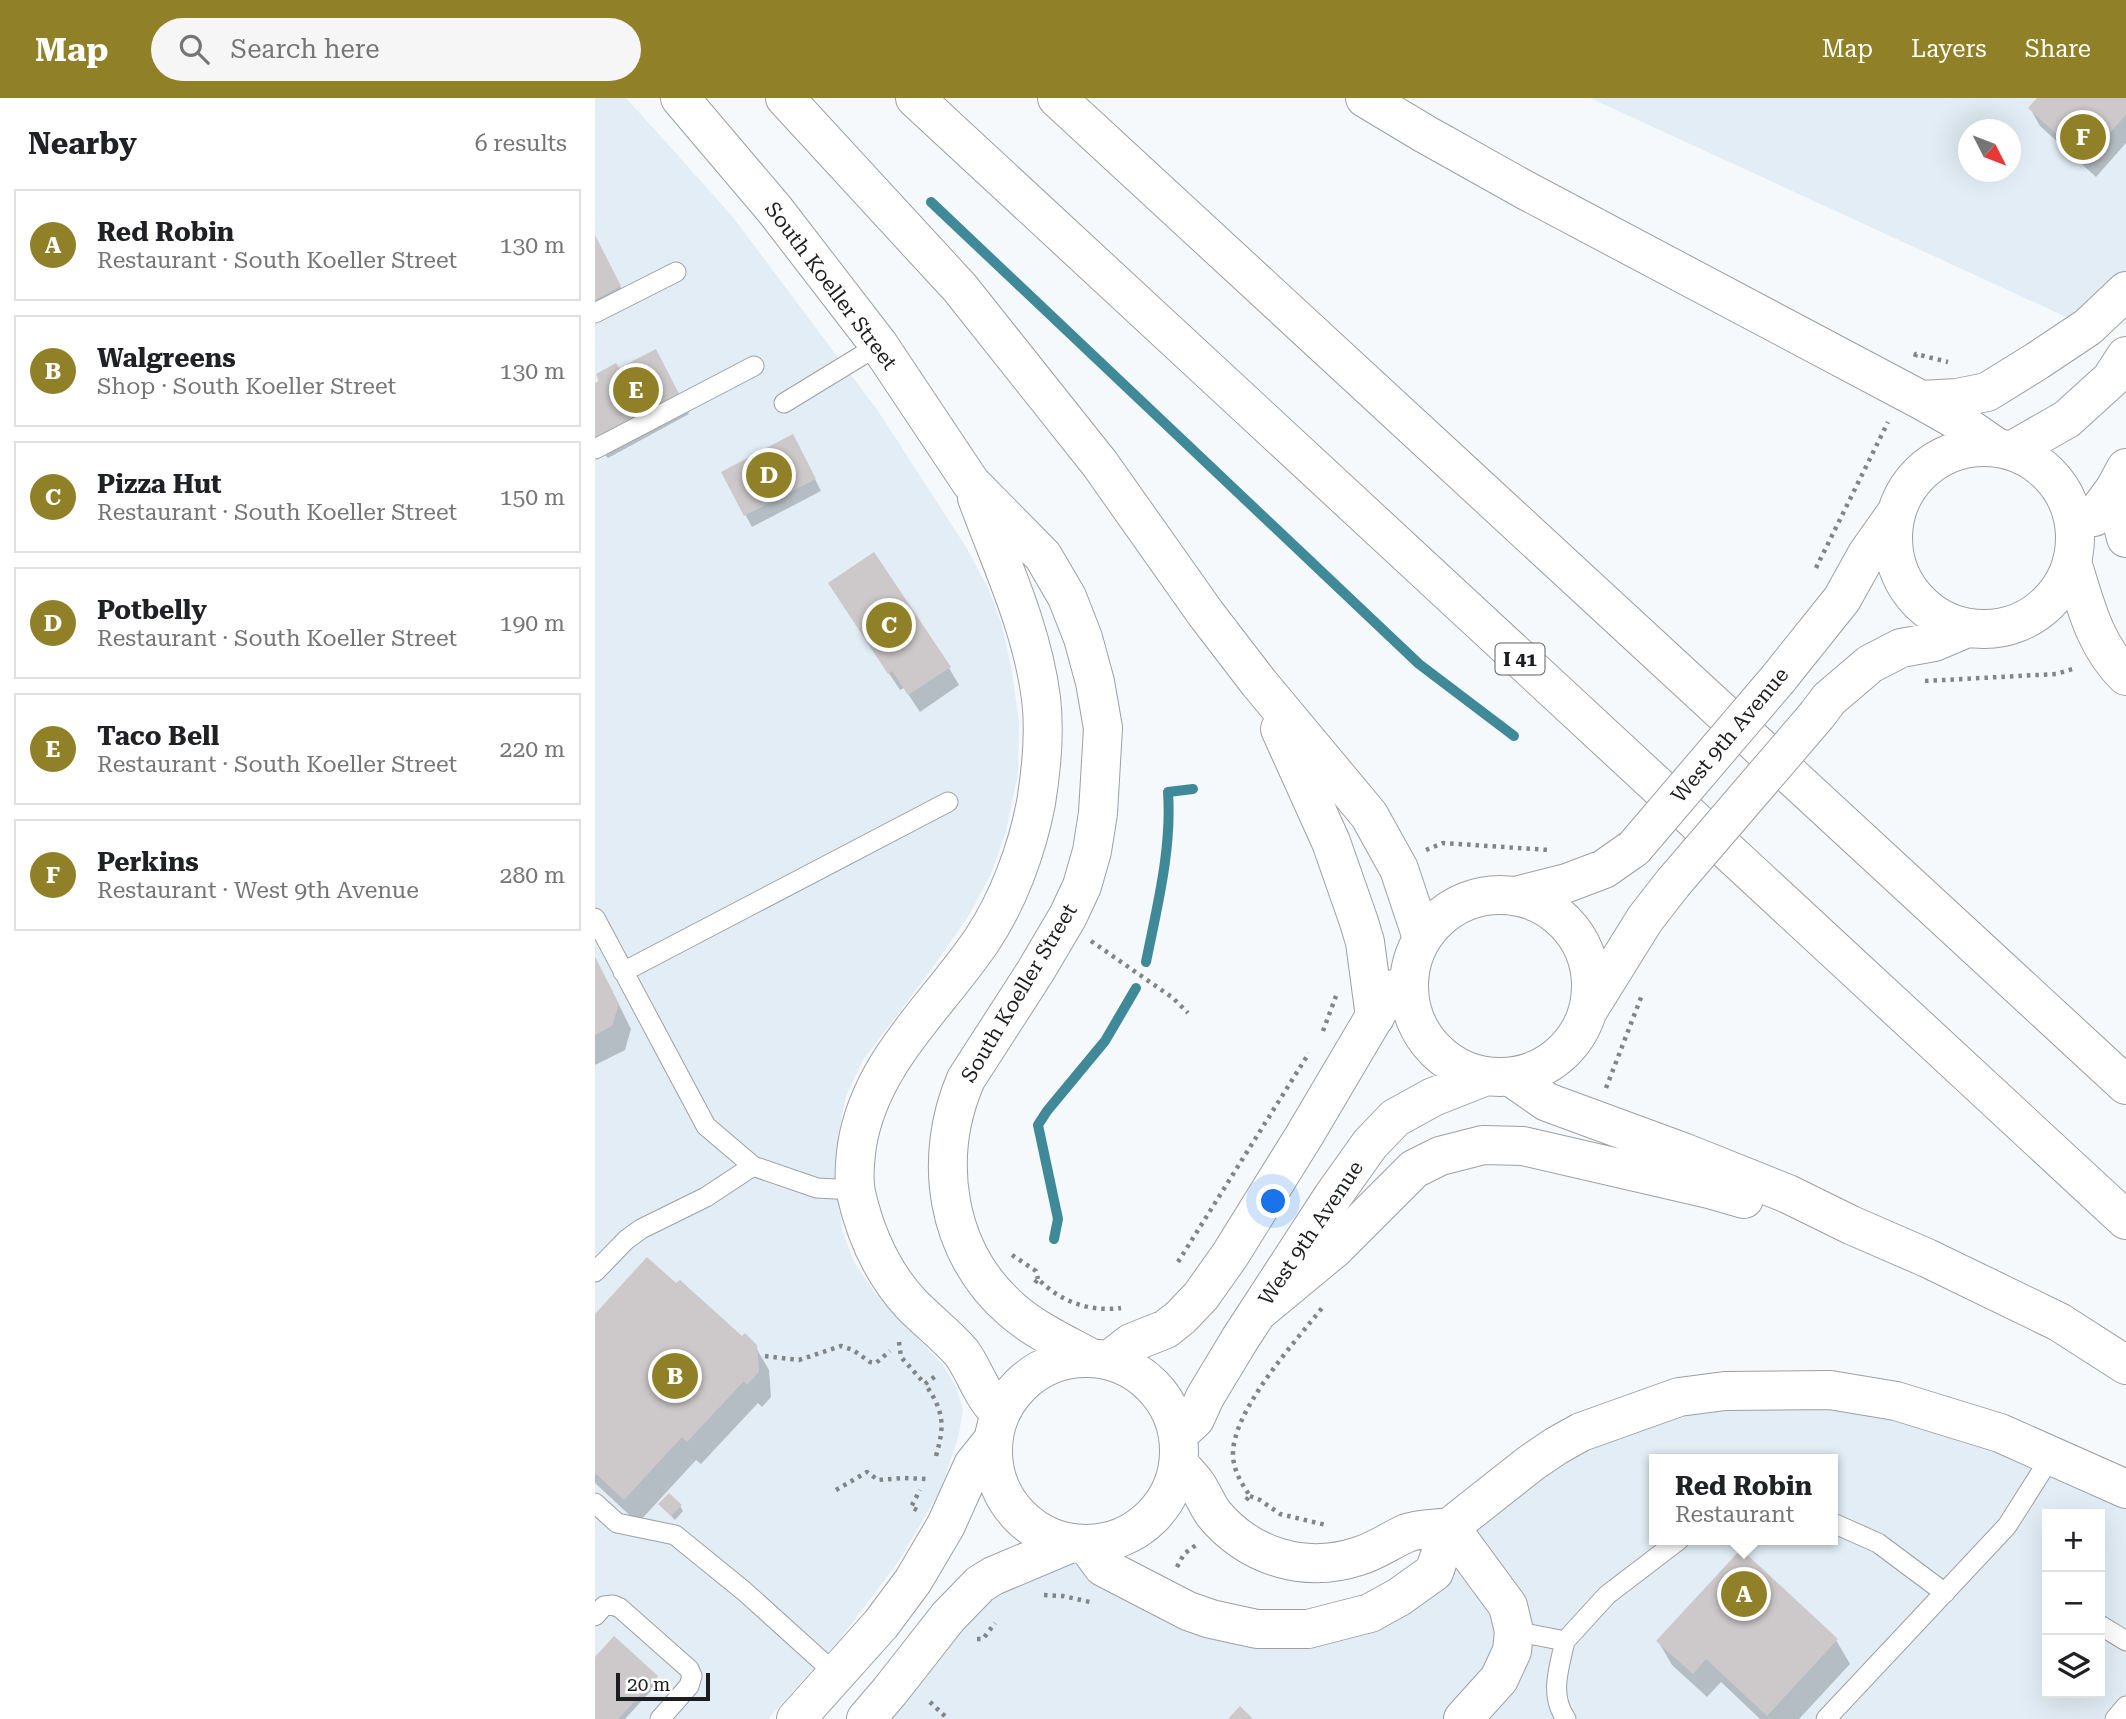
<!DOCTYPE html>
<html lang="en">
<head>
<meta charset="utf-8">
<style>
  body { margin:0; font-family:"Roboto Serif",serif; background:#f6f6f6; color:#202124 }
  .controls { position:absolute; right:21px; bottom:21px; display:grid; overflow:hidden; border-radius:0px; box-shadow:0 7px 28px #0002 }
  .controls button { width:63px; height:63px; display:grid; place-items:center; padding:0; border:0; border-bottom:2px solid #e0e0e0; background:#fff; color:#202124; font:35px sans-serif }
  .compass { position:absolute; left:1363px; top:21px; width:63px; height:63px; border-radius:50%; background:#fff; box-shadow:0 7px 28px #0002; rotate:132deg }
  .scale { position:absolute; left:21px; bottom:18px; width:94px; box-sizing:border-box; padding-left:7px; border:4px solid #1b1d1e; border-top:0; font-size:19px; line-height:24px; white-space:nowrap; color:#1b1d1e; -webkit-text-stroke:5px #fff; paint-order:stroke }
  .you { position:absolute; left:679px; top:1104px; width:24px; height:24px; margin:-18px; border:5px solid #fff; border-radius:50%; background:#1a73e8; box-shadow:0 0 0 10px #1a73e833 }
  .badge { display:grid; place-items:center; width:46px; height:46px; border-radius:50%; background:#908027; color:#fff; font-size:23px; font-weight:700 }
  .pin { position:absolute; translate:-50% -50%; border:4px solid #fff; box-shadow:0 2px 7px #0006 }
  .popup { position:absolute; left:1054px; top:1356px; width:189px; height:91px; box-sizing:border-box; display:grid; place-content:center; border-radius:0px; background:#fff; filter:drop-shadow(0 2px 5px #0005); font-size:23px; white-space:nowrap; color:#757577 }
  .popup b { font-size:26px; color:#202124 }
  .popup::after { content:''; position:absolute; left:50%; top:100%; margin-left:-14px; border:14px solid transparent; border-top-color:#fff }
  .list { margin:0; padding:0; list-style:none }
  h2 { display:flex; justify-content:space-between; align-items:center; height:91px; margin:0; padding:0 28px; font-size:30px }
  h2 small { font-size:23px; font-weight:400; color:#757577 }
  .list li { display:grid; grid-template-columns:46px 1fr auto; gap:21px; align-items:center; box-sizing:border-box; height:112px; margin:0 14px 14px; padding:0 14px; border:2px solid #e0e0e0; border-radius:0px }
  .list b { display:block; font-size:26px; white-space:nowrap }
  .list p { margin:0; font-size:23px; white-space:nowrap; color:#757577 }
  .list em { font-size:23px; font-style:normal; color:#757577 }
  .icon { flex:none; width:38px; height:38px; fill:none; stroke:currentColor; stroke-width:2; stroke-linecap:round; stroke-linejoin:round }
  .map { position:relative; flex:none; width:1531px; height:1621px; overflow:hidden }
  header { display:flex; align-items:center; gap:42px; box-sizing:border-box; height:98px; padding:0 35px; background:#908027; color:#fff }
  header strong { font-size:33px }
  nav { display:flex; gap:38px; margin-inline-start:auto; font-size:24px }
  .search { width:490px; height:63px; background:#f6f6f6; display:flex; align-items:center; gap:18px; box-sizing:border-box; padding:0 24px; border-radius:38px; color:#757577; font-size:26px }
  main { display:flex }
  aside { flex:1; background:#fff }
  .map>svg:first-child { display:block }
  .built { fill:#e2edf5; fill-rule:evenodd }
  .shadow { fill:#0003 }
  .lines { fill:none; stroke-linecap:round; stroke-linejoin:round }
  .stream { stroke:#408998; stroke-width:10 }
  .building { fill:#cdc8ca }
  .lane-casing { stroke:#9da0a3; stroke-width:21 }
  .street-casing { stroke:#9da0a3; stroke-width:40 }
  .secondary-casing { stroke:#9da0a3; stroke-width:40 }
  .highway-casing { stroke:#9da0a3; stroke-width:40 }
  .path { stroke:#828587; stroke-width:4.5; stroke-dasharray:3.5 5; stroke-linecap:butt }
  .lane { stroke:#fff; stroke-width:19 }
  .street { stroke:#fff; stroke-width:38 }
  .secondary { stroke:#fff; stroke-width:38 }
  .highway { stroke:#fff; stroke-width:38 }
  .secondary-bridge-casing { stroke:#9da0a3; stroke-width:40; stroke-linecap:butt }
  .secondary-bridge { stroke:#fff; stroke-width:38 }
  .labels { text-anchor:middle; stroke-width:5; stroke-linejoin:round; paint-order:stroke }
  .shield { fill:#fff; stroke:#5f6162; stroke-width:2 }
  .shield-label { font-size:19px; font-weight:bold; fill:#1b1d1e }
  .street-label { font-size:21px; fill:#1b1d1e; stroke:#fff }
</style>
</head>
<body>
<header>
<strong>Map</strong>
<div class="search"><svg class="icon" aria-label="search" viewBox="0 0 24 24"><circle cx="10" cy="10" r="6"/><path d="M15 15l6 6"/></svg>Search here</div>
<nav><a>Map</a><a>Layers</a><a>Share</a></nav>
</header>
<main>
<aside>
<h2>Nearby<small>6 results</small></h2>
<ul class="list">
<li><span class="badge">A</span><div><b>Red Robin</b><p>Restaurant · South Koeller Street</p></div><em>130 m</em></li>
<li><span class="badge">B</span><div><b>Walgreens</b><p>Shop · South Koeller Street</p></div><em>130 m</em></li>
<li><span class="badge">C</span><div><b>Pizza Hut</b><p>Restaurant · South Koeller Street</p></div><em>150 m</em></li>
<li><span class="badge">D</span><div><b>Potbelly</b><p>Restaurant · South Koeller Street</p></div><em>190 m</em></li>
<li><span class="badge">E</span><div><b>Taco Bell</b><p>Restaurant · South Koeller Street</p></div><em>220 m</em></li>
<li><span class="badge">F</span><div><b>Perkins</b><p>Restaurant · West 9th Avenue</p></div><em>280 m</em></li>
</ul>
</aside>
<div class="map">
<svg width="1531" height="1621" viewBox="0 0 1531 1621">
  <rect width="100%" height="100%" fill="#f5f9fc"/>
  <path class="built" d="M0 0H31L69 42 137 118 283 313 371 449 393 490 407 528 416 568 424 624 423 676 411 733 396 776 374 817 336 872 268 962 251 998 243 1038 242 1084 247 1132 259 1164 280 1195 348 1267 361 1289 368 1311 364 1336 345 1393 303 1464 245 1541 173 1621H0Z
    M995 0H1531V193L1493 229ZM1374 32H1416V74H1374Z
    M1235 1292 1531 1391V1621H271L339 1538 474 1446 593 1513 775 1515 855 1429 986 1334ZM1060 1361H1238V1442H1060ZM1452 1416H1505V1595H1452Z"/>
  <path class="shadow" d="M1444 0H1531V45L1501 79 1445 28 1435 10Z
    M0 140 35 207 0 225Z
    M71 271 94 316 13 360 9 356 2 361 0 357V287L23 273Z
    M204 350 226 393 157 429 128 375Z
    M246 503 354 570 364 587 325 614 309 590 305 592Z
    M0 859 36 931 30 952 0 967Z
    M0 1218 148 1241 160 1248 174 1272 176 1299 167 1309 163 1305 106 1366 101 1362 43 1425 0 1385Z
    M65 1406 85 1408 88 1413 80 1422Z
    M1241 1542 1255 1566 1204 1621H1165L1126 1584 1112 1599 1077 1567 1063 1543Z
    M0 1561 61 1579 64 1584 30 1621H0Z"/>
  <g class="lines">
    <path class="stream" d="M336 104 824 566 919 638
      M551 864C562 809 577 751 573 694L598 691
      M459 1141 463 1121 443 1027 452 1013 510 943 541 890"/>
  </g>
  <path class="building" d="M1442 0H1531V17L1490 62 1433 10Z
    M0 137 26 188 0 202Z
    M61 251 85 298 0 342V285L4 283 1 276 21 265 24 270Z
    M198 336 221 381 149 418 126 374Z
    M279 454 356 569 313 597 297 573 293 576 233 485Z
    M0 859 24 906 17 928 0 937Z
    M52 1159 81 1185 85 1182 147 1238 150 1235 162 1247 164 1274 152 1287 149 1283 92 1344 87 1339 29 1402 0 1375V1216Z
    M74 1395 87 1407 76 1418 63 1406Z
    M1146 1451 1243 1541 1172 1618 1111 1561 1098 1576 1061 1543Z
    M19 1538 63 1578 23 1621H0V1559Z
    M645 1608 658 1621H633Z"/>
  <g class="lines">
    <g class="lane-casing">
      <path id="lane" d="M0 215 81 174
        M189 305 284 247
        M0 351 159 268
        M0 820 111 1028 158 1068 222 1090 260 1092
        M28 874 353 704
        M0 1174 31 1142 46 1131 111 1099 158 1068
        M0 1405 22 1425 80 1437 149 1493 242 1577
        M1238 1425 1283 1445 1350 1495
        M0 1518 9 1508 18 1507 25 1510 94 1571 97 1578 94 1588 65 1621
        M1505 1527 1531 1543
        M919 1533 970 1543C964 1570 954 1597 971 1621
        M970 1543 1012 1497 1084 1442
        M1231 1621 1412 1428 1457 1357
        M1520 1621 1531 1608"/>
    </g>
    <g class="street-casing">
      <path id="street" d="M855 1429 913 1508 919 1533 917 1553 904 1581 868 1621"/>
    </g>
    <g class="secondary-casing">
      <path id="secondary" d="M85 0 180 112 284 247 376 385 448 458 472 499 488 540 500 584 508 630 503 715 497 753 487 788 473 818 440 874 371 981C337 1060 350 1154 417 1212 440 1232 468 1245 494 1259
        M1298 440a91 91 0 1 1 182 0a91 91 0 1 1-182 0Z
        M1416 353 1472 321 1516 281 1531 258
        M382 400C406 465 437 530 446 600 450 632 446 674 441 705 432 752 413 803 387 842 341 910 276 963 262 1047 260 1062 258 1080 261 1095 270 1135 288 1176 317 1207 333 1223 351 1237 366 1254 375 1266 380 1279 387 1291 391 1300 399 1309 405 1317
        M1499 419 1519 392 1531 370
        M1183 581 1247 501 1272 456 1301 415
        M1222 617 1234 601 1275 566 1306 550 1339 544 1372 530
        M814 888a91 91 0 1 1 182 0a91 91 0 1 1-182 0Z
        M921 798 972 785 1009 771 1039 750
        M994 911 1050 821 1078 785
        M398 1353a93 93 0 1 1 186 0a93 93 0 1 1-186 0Z
        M514 1262 536 1245 571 1231 586 1219 606 1198 635 1157 709 1038 787 906 798 891
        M584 1336 600 1321 610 1299 645 1241 738 1098 775 1046 800 1020 838 999 889 979
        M584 1366C590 1373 597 1380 602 1387 608 1396 612 1406 618 1415 654 1459 710 1476 764 1458 781 1453 796 1442 812 1435 825 1430 842 1431 855 1429
        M492 1447 508 1469 593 1513 616 1521 662 1531H713L775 1515 804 1499 839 1474 855 1429 936 1365 961 1348 986 1334 1084 1299 1130 1293 1235 1292 1301 1303 1405 1335 1531 1391
        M201 1621 286 1526 318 1483 351 1427 378 1367 398 1342
        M271 1621 295 1593 353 1519 385 1486 398 1478 474 1446"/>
    </g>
    <g class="highway-casing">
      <path id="highway" d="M190 0 365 190 505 366 611 516 664 585 774 717 804 771 827 840
        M320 0 1531 1122
        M462 0 1531 987
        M770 0 830 36 930 92 1326 302 1365 324 1401 349
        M1326 302 1362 300 1392 294 1442 263 1493 229 1531 193
        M1519 392 1531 440
        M1477 464C1490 505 1499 547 1531 578
        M685 631 736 744 764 824 770 844 780 919
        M916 979 952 1004 1088 1054 1193 1096 1256 1127 1332 1160 1464 1224 1531 1267
        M664 1213 739 1151 819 1071 845 1058 888 1047 928 1048 1114 1091 1149 1101"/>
    </g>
    <path class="path" d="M1320 259 1321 256 1353 264
      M1221 470 1293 324
      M1330 583 1461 576 1481 570
      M831 752 848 745 954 752
      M496 843 578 900 593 915
      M728 933 741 898
      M1011 990 1047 897
      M417 1157 441 1173 443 1181
      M583 1164 714 955
      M440 1185 443 1181C466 1204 494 1214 526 1210
      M304 1244 306 1259 330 1286
      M170 1258 204 1262 246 1248 258 1252 275 1264 281 1265 295 1253
      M341 1358C350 1327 349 1313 330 1286L342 1277
      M241 1392 272 1374 283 1382 309 1380 331 1381
      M655 1398 665 1402 685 1416 731 1427
      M651 1402 655 1398C647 1386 639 1374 638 1358 636 1314 700 1244 727 1210
      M322 1412 316 1409 325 1392
      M582 1469 589 1456 601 1447
      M449 1497 468 1498 495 1504
      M382 1541H388L400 1525
      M335 1604 353 1621"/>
    <use href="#lane" class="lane"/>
    <use href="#street" class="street"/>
    <use href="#secondary" class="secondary"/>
    <use href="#highway" class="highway"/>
    <g class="secondary-bridge-casing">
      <path id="secondary-bridge" d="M1039 750 1183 581
        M1078 785 1222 617"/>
    </g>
    <use href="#secondary-bridge" class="secondary-bridge"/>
  </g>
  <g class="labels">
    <rect class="shield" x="900.5" y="545.5" width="49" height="31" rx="5"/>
    <g class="shield-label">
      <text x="925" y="568">I 41</text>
    </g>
    <g class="street-label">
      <text transform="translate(236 188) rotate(53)" y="7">South Koeller Street</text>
      <text transform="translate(1135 637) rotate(-50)" y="7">West 9th Avenue</text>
      <text transform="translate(424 895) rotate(-59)" y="7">South Koeller Street</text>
      <text transform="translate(716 1135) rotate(-56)" y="7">West 9th Avenue</text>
    </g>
  </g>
</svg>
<div class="controls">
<button>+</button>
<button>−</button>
<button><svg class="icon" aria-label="layers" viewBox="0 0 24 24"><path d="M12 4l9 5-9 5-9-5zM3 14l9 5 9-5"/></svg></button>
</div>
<svg class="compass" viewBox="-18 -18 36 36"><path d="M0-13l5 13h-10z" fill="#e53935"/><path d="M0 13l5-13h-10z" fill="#757577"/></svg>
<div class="scale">20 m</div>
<div class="you"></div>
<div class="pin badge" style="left:1149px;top:1496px">A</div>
<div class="popup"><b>Red Robin</b>Restaurant</div>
<div class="pin badge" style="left:80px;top:1278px">B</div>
<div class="pin badge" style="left:294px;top:527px">C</div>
<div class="pin badge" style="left:174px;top:377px">D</div>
<div class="pin badge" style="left:41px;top:292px">E</div>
<div class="pin badge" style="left:1488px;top:39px">F</div>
</div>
</main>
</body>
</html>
